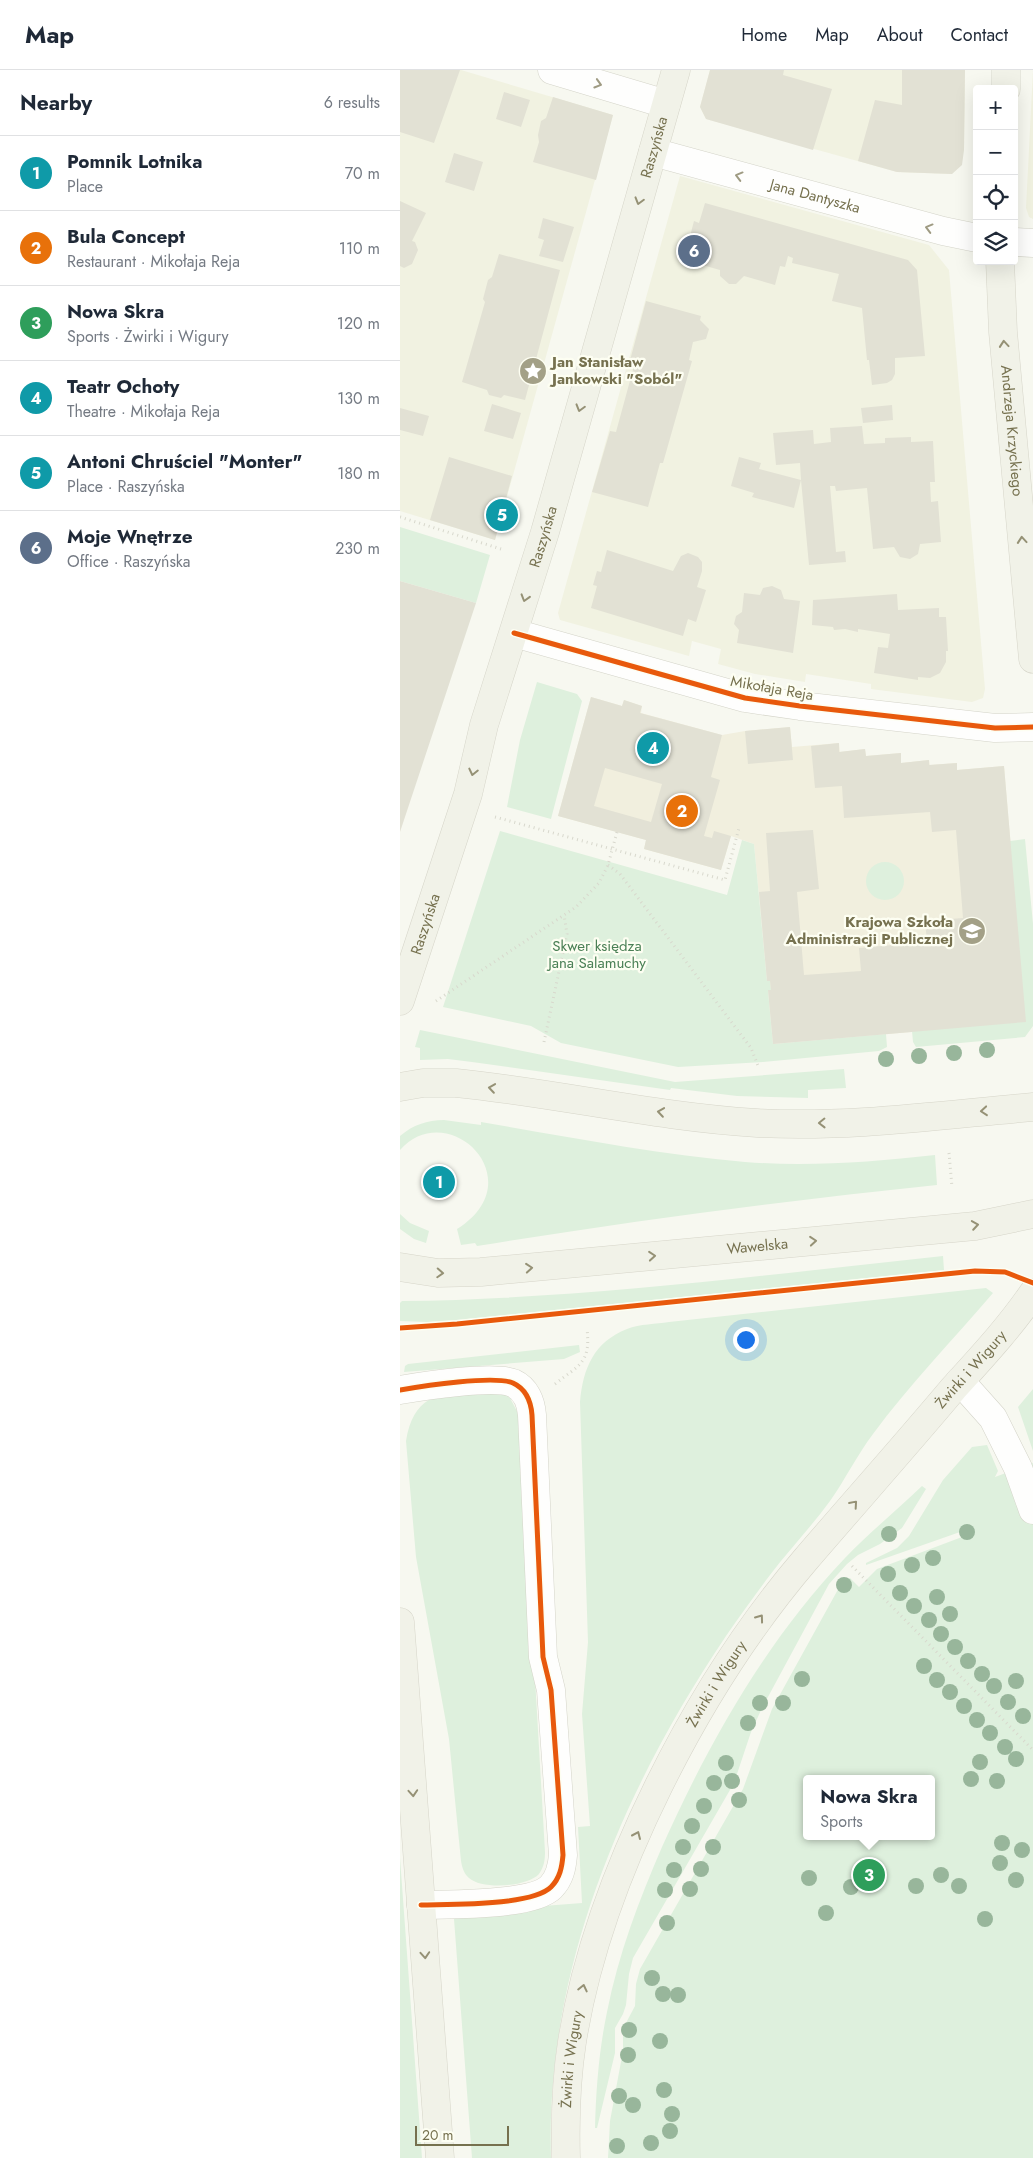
<!DOCTYPE html>
<html lang="en">
<head>
<meta charset="utf-8">
<style>
  body { margin:0; font-family:Jost,sans-serif; background:#f2f2f3; color:#1f2937 }
  .controls { position:absolute; right:15px; top:15px; display:grid; overflow:hidden; border-radius:5px; box-shadow:0 5px 20px #0002 }
  .controls button { width:45px; height:45px; display:grid; place-items:center; padding:0; border:0; border-bottom:1px solid #e0e1e3; background:#fff; color:#1f2937; font:25px sans-serif }
  .scale { position:absolute; left:15px; bottom:12px; width:94px; box-sizing:border-box; padding-left:5px; border:2px solid #76714f; border-top:0; font-size:14px; line-height:18px; white-space:nowrap; color:#76714f; -webkit-text-stroke:4px #fdfef2; paint-order:stroke }
  .you { position:absolute; left:345px; top:1269px; width:18px; height:18px; margin:-12px; border:4px solid #fff; border-radius:50%; background:#1a73e8; box-shadow:0 0 0 8px #1a73e833 }
  .badge { display:grid; place-items:center; width:32px; height:32px; border-radius:50%; background:#0f766e; color:#fff; font-size:16px; font-weight:700 }
  .pin { position:absolute; translate:-50% -50%; border:2px solid #fff; box-shadow:0 1px 5px #0006 }
  .popup { position:absolute; left:403px; top:1705px; width:132px; height:65px; box-sizing:border-box; display:grid; place-content:center; border-radius:5px; background:#fff; filter:drop-shadow(0 1px 4px #0005); font-size:16px; white-space:nowrap; color:#747a83 }
  .popup b { font-size:19px; color:#1f2937 }
  .popup::after { content:''; position:absolute; left:50%; top:100%; margin-left:-10px; border:10px solid transparent; border-top-color:#fff }
  .list { margin:0; padding:0; list-style:none }
  h2 { display:flex; justify-content:space-between; align-items:center; height:65px; margin:0; padding:0 20px; font-size:21px }
  h2 small { font-size:16px; font-weight:400; color:#747a83 }
  .list li { display:grid; grid-template-columns:32px 1fr auto; gap:15px; align-items:center; box-sizing:border-box; height:75px; padding:0 20px; border-top:1px solid #e0e1e3 }
  .list b { display:block; font-size:19px; white-space:nowrap }
  .list p { margin:0; font-size:16px; white-space:nowrap; color:#747a83 }
  .list em { font-size:16px; font-style:normal; color:#747a83 }
  .icon { flex:none; width:28px; height:28px; fill:none; stroke:currentColor; stroke-width:2; stroke-linecap:round; stroke-linejoin:round }
  .map { position:relative; flex:none; width:633px; height:2088px; overflow:hidden }
  header { display:flex; align-items:center; gap:30px; box-sizing:border-box; height:70px; padding:0 25px; background:#fff; border-bottom:1px solid #e0e1e3 }
  header strong { font-size:24px }
  nav { display:flex; gap:28px; margin-inline-start:auto; font-size:18px }
  main { display:flex }
  aside { flex:1; background:#fff }
  .map>svg:first-child { display:block }
  .residential { fill:#f1f2e1 }
  .commercial { fill:#f1efde }
  .green { fill:#def0dd; fill-rule:evenodd }
  .building { fill:#e2e1d4; fill-rule:evenodd }
  .lines { fill:none; stroke-linecap:round; stroke-linejoin:round }
  .minor-casing { stroke:#d4d4c9; stroke-width:29 }
  .major-casing { stroke:#d6d5c9; stroke-width:29 }
  .path { stroke:#d8d8cd; stroke-width:3; stroke-dasharray:1 4; stroke-linecap:butt }
  .minor { stroke:#fefefd; stroke-width:28 }
  .major { stroke:#f1f2e8; stroke-width:28 }
  .cycleway-casing { stroke:#fdfef2; stroke-width:8 }
  .cycleway { stroke:#e8590c; stroke-width:5 }
  .tree { fill:#98b69b }
  .oneway { stroke:#9f9b83 }
  .oneway2 { stroke:#959175 }
  .labels { text-anchor:middle; stroke-width:4.5; stroke-linejoin:round; paint-order:stroke }
  .street-label { font-size:15px; fill:#76714f; stroke:#fdfef2 }
  .poi-label { font-size:15px; font-weight:bold; fill:#76714f; stroke:#fdfef2; text-anchor:start }
  .park-label { font-size:15px; fill:#4b8056; stroke:#fdfef2 }
</style>
</head>
<body>
<header>
<strong>Map</strong>
<nav><a>Home</a><a>Map</a><a>About</a><a>Contact</a></nav>
</header>
<main>
<aside>
<h2>Nearby<small>6 results</small></h2>
<ul class="list">
<li><span class="badge" style="background:#0f9aa8">1</span><div><b>Pomnik Lotnika</b><p>Place</p></div><em>70 m</em></li>
<li><span class="badge" style="background:#e8710a">2</span><div><b>Bula Concept</b><p>Restaurant · Mikołaja Reja</p></div><em>110 m</em></li>
<li><span class="badge" style="background:#2e9e5b">3</span><div><b>Nowa Skra</b><p>Sports · Żwirki i Wigury</p></div><em>120 m</em></li>
<li><span class="badge" style="background:#0f9aa8">4</span><div><b>Teatr Ochoty</b><p>Theatre · Mikołaja Reja</p></div><em>130 m</em></li>
<li><span class="badge" style="background:#0f9aa8">5</span><div><b>Antoni Chruściel &quot;Monter&quot;</b><p>Place · Raszyńska</p></div><em>180 m</em></li>
<li><span class="badge" style="background:#5c6f8a">6</span><div><b>Moje Wnętrze</b><p>Office · Raszyńska</p></div><em>230 m</em></li>
</ul>
</aside>
<div class="map">
<svg width="633" height="2088" viewBox="0 0 633 2088">
  <rect width="100%" height="100%" fill="#f7f8f0"/>
  <path class="residential" d="M0 0H61L213 45 95 470 0 441Z
    M310 0H565L564 80 552 104 497 102 306 49 300 37Z
    M633 0V149L629 147 626 138Z
    M280 106 529 175 549 200 585 619 583 628 572 632 471 619V614L406 604 405 612 355 604 318 594 321 579 292 571 289 586 160 550 158 543Z"/>
  <path class="commercial" d="M191 627 222 636 224 630 242 636 241 643 322 665 345 661 390 657 392 677 439 673 440 682 465 679 466 686 501 683V693L529 690 530 695 557 693V700L604 696 626 952 373 974 354 774 331 766 321 800 244 779 246 770 158 746Z"/>
  <path class="green" d="M0 457 90 485 76 533 0 511Z
    M137 612 177 624 182 631 151 749 107 737 120 670Z
    M100 761 327 825 342 770 354 774 367 911H370L371 920 368 921 373 974 486 964 487 977 479 981 363 992 278 997 161 973 131 956 43 937Z
    M625 769 633 854V956L625 967 516 977 513 972 512 961 610 771Z
    M466 811a19 19 0 1 1 38 0a19 19 0 1 1-38 0Z
    M20 960 275 1012 444 999 446 1018 408 1020V1028L337 1026 271 1018 270 1020 72 992 48 989 20 990V978L15 977Z
    M44 1050 81 1055V1052C169 1067 257 1084 345 1092 408 1097 472 1092 535 1085L537 1115C382 1131 231 1151 77 1176L75 1173 61 1175 57 1159C135 1110 48 1026 0 1080V1066C13 1055 27 1050 44 1050Z
    M0 1144 10 1153 29 1161 26 1173 14 1169 0 1159Z
    M543 1186 544 1200 56 1250 27 1252 0 1251V1233L2 1231C183 1229 363 1205 543 1186Z
    M586 1218 593 1223C553 1270 509 1315 473 1364 457 1385 445 1410 430 1431 411 1457 389 1480 370 1505 355 1525 340 1546 326 1566 223 1719 145 1900 151 2088H72L54 1849 56 1847 92 1840 182 1833 178 1757 190 1756 182 1644 188 1572 180 1332C183 1298 194 1272 227 1259 240 1254 256 1254 269 1252Z
    M179 1275 180 1282 164 1289 4 1302 5 1296 8 1294Z
    M633 1319V1381L618 1337Z
    M103 1323 110 1328 120 1347 145 1782C145 1790 144 1797 139 1804 127 1817 82 1820 69 1808 64 1804 62 1797 61 1791L49 1669 16 1487 6 1371C16 1312 56 1324 103 1323Z
    M587 1375 598 1401 595 1407 633 1393V2088H208L210 2051 223 1981V1965L227 1951 235 1936 236 1914 240 1899 343 1719 372 1639 441 1514 446 1508H450L459 1517 477 1499 562 1467 560 1462 466 1495V1493L497 1478 509 1466 543 1410 572 1377ZM406 1709H532V1766H406Z
    M522 1416 526 1419 502 1458 480 1474 458 1485 447 1494 429 1514 362 1638 351 1662 334 1713 233 1888 229 1904 226 1935 223 1944 215 1958V1983L197 2058H195C196 2019 199 1980 207 1942 218 1885 239 1830 262 1777 308 1674 366 1571 445 1488 469 1463 497 1440 522 1416Z
    M0 1788 22 2088H0Z"/>
  <path class="building" d="M0 0H60L34 73 0 62Z
    M310 0H384L383 5 432 19 413 80 306 49 300 37Z
    M502 0H565L564 80 562 95 552 104 497 102 458 91 475 30 502 35Z
    M104 22 130 30 121 57 96 49Z
    M153 27 213 45 196 110 133 92 139 72 138 65 141 51 146 48Z
    M54 83 83 92 74 121 45 112Z
    M0 131 26 143 12 171 15 172 18 180 12 194 4 198 0 196Z
    M305 133 508 190 517 200 525 286 495 288V304L492 310 487 313 472 315 469 290H467L462 238 432 231 439 204 392 193 393 188 388 186 385 197 380 196 375 215 344 206 336 214H329L320 206V200L288 191 294 171 289 170 294 151 299 153Z
    M143 148 174 157 163 192 139 186 144 170 138 168Z
    M99 184 160 200 125 330 104 325 101 328 89 325 87 320 62 312 85 232 83 229 88 210 92 207Z
    M246 231 301 246 300 250 309 259 306 269 293 272 289 290 292 291 263 393H260L248 437 192 422 210 361 216 362 234 296 229 294Z
    M92 334 121 343 113 369 84 361Z
    M492 335 493 350 463 353 461 338Z
    M0 338 29 346 23 366 0 360Z
    M462 356 464 374 485 373V368L511 367V372L533 371 535 412H530L531 432 538 431 541 472 520 474 518 484 510 489 500 487 494 477 473 479 467 418 436 421 435 416H430L436 482 445 481 446 492 409 495 401 410 394 438 352 427 354 423 331 416 339 387 361 393 359 399 401 410 400 393 376 395 373 363 413 360 414 374 431 372 430 358Z
    M49 387 112 406 95 470 30 450Z
    M207 480 273 501 281 486 288 483 298 487 302 492V501L297 517 306 520 296 552 288 549 283 566 191 538 197 516 193 515 197 501 201 502Z
    M0 511 76 533 0 762Z
    M372 516 381 520 384 529 400 531 393 583 337 573 339 560 334 554 336 546 342 542 344 523 360 525 363 518Z
    M497 524 498 540 539 538V547H546L548 581H546V592L540 603 530 608 518 607V610L474 603 478 577 488 578 490 564 458 559V562L445 559 434 560 433 557 412 555 413 530Z
    M191 627 222 636 224 630 242 636 240 643 322 665 311 707 320 710 304 766 312 768 314 761 331 766 321 800 244 779 246 770 158 746ZM205 698 262 714 251 752 194 736Z
    M390 657 393 690 348 694 345 661Z
    M439 673V682L465 679 466 686 501 683V693L529 690V695L557 693V700L604 696 626 952 373 974 368 920H371L370 911H367L359 822 370 821 366 763 413 760 419 819 397 822 404 905 461 901 459 878 527 872 525 851 563 848 556 760 532 762 530 742 444 748 442 716 415 718 411 676Z"/>
  <g class="lines">
    <g class="minor-casing">
      <g id="minor">
        <path d="M152 0 266 34"/>
        <path id="s1" d="M253 82 543 161 577 168"/>
        <path d="M614 172 633 173"/>
        <path d="M114 563 345 628 400 636 595 658 633 657"/>
        <path d="M560 1311 593 1348 618 1398 633 1440"/>
        <path d="M0 1320C23 1316 94 1305 113 1313 126 1319 131 1332 132 1345L143 1587 151 1620 163 1785C162 1797 160 1808 151 1817 132 1836 50 1834 21 1835"/>
      </g>
    </g>
    <g class="major-casing">
      <g id="major">
        <path d="M606 19V0"/>
        <path id="s2" d="M600 191 603 262 633 589"/>
        <path id="s3" d="M0 931 68 724 84 655 145 462 276 0"/>
        <path d="M0 1017 23 1013H56C157 1023 256 1047 357 1053 449 1058 541 1045 633 1037"/>
        <path id="s4" d="M0 1197 38 1203 81 1202 575 1156 633 1144"/>
        <path d="M0 1552 40 2088"/>
        <path id="s5" d="M166 2088C165 2049 166 2010 172 1972 198 1808 299 1614 406 1489 455 1432 504 1377 552 1320 580 1289 610 1257 633 1223"/>
      </g>
    </g>
    <path class="path" d="M0 447 101 479
      M95 747 325 810 339 758
      M208 795 220 804 351 978 359 998
      M36 931 176 837 199 813 208 795 217 762
      M144 972 167 864 164 845
      M549 1083 552 1117
      M155 1314C179 1295 191 1293 187 1259
      M452 1496 633 1680"/>
    <use href="#minor" class="minor"/>
    <use href="#major" class="major"/>
    <g class="cycleway-casing">
      <path id="cycleway" d="M114 563 345 628 400 636 595 658 633 657
        M0 1258 57 1254 575 1201 605 1202 633 1213
        M0 1320C23 1316 94 1305 113 1313 126 1319 131 1332 132 1345L143 1587 151 1620 163 1785C162 1797 160 1808 151 1817 132 1836 50 1834 21 1835"/>
    </g>
    <use href="#cycleway" class="cycleway"/>
  </g>
  <g class="tree">
    <circle cx="587" cy="980" r="8"/>
    <circle cx="554" cy="983" r="8"/>
    <circle cx="519" cy="986" r="8"/>
    <circle cx="486" cy="989" r="8"/>
    <circle cx="567" cy="1462" r="8"/>
    <circle cx="489" cy="1464" r="8"/>
    <circle cx="533" cy="1488" r="8"/>
    <circle cx="512" cy="1495" r="8"/>
    <circle cx="488" cy="1504" r="8"/>
    <circle cx="444" cy="1515" r="8"/>
    <circle cx="500" cy="1523" r="8"/>
    <circle cx="537" cy="1527" r="8"/>
    <circle cx="514" cy="1536" r="8"/>
    <circle cx="550" cy="1544" r="8"/>
    <circle cx="529" cy="1550" r="8"/>
    <circle cx="541" cy="1564" r="8"/>
    <circle cx="555" cy="1577" r="8"/>
    <circle cx="568" cy="1591" r="8"/>
    <circle cx="524" cy="1596" r="8"/>
    <circle cx="582" cy="1604" r="8"/>
    <circle cx="402" cy="1609" r="8"/>
    <circle cx="537" cy="1610" r="8"/>
    <circle cx="616" cy="1611" r="8"/>
    <circle cx="594" cy="1616" r="8"/>
    <circle cx="550" cy="1622" r="8"/>
    <circle cx="608" cy="1632" r="8"/>
    <circle cx="360" cy="1633" r="8"/>
    <circle cx="383" cy="1633" r="8"/>
    <circle cx="564" cy="1636" r="8"/>
    <circle cx="623" cy="1646" r="8"/>
    <circle cx="577" cy="1650" r="8"/>
    <circle cx="348" cy="1653" r="8"/>
    <circle cx="590" cy="1663" r="8"/>
    <circle cx="605" cy="1677" r="8"/>
    <circle cx="616" cy="1689" r="8"/>
    <circle cx="580" cy="1692" r="8"/>
    <circle cx="326" cy="1693" r="8"/>
    <circle cx="571" cy="1709" r="8"/>
    <circle cx="332" cy="1711" r="8"/>
    <circle cx="597" cy="1711" r="8"/>
    <circle cx="314" cy="1713" r="8"/>
    <circle cx="339" cy="1730" r="8"/>
    <circle cx="304" cy="1736" r="8"/>
    <circle cx="292" cy="1756" r="8"/>
    <circle cx="602" cy="1773" r="8"/>
    <circle cx="283" cy="1777" r="8"/>
    <circle cx="313" cy="1777" r="8"/>
    <circle cx="622" cy="1780" r="8"/>
    <circle cx="600" cy="1793" r="8"/>
    <circle cx="301" cy="1799" r="8"/>
    <circle cx="274" cy="1800" r="8"/>
    <circle cx="541" cy="1805" r="8"/>
    <circle cx="409" cy="1808" r="8"/>
    <circle cx="616" cy="1810" r="8"/>
    <circle cx="516" cy="1816" r="8"/>
    <circle cx="559" cy="1816" r="8"/>
    <circle cx="451" cy="1817" r="8"/>
    <circle cx="290" cy="1819" r="8"/>
    <circle cx="265" cy="1820" r="8"/>
    <circle cx="426" cy="1843" r="8"/>
    <circle cx="585" cy="1849" r="8"/>
    <circle cx="267" cy="1853" r="8"/>
    <circle cx="252" cy="1908" r="8"/>
    <circle cx="263" cy="1924" r="8"/>
    <circle cx="278" cy="1925" r="8"/>
    <circle cx="229" cy="1960" r="8"/>
    <circle cx="260" cy="1971" r="8"/>
    <circle cx="228" cy="1985" r="8"/>
    <circle cx="264" cy="2020" r="8"/>
    <circle cx="219" cy="2026" r="8"/>
    <circle cx="233" cy="2035" r="8"/>
    <circle cx="272" cy="2044" r="8"/>
    <circle cx="270" cy="2061" r="8"/>
    <circle cx="251" cy="2073" r="8"/>
    <circle cx="217" cy="2076" r="8"/>
  </g>
  <defs><path id="oneway-chevron" d="M-2-3.5L2.5 0L-2 3.5" fill="none" stroke-width="1.6" stroke-linecap="round" stroke-linejoin="round" transform="scale(1.25)"/></defs>
  <g class="oneway">
    <use href="#oneway-chevron" transform="translate(198 14) rotate(17)"/>
    <use href="#oneway-chevron" transform="translate(339 106) rotate(-165)"/>
    <use href="#oneway-chevron" transform="translate(529 158) rotate(-165)"/>
  </g>
  <g class="oneway2">
    <use href="#oneway-chevron" transform="translate(239 131) rotate(106)"/>
    <use href="#oneway-chevron" transform="translate(604 274) rotate(-95)"/>
    <use href="#oneway-chevron" transform="translate(180 338) rotate(106)"/>
    <use href="#oneway-chevron" transform="translate(622 470) rotate(-95)"/>
    <use href="#oneway-chevron" transform="translate(125 528) rotate(107)"/>
    <use href="#oneway-chevron" transform="translate(73 702) rotate(103)"/>
    <use href="#oneway-chevron" transform="translate(92 1018) rotate(-172)"/>
    <use href="#oneway-chevron" transform="translate(584 1041) rotate(175)"/>
    <use href="#oneway-chevron" transform="translate(261 1042) rotate(-172)"/>
    <use href="#oneway-chevron" transform="translate(422 1053) rotate(179)"/>
    <use href="#oneway-chevron" transform="translate(575 1155) rotate(-9)"/>
    <use href="#oneway-chevron" transform="translate(413 1171) rotate(-5)"/>
    <use href="#oneway-chevron" transform="translate(252 1186) rotate(-5)"/>
    <use href="#oneway-chevron" transform="translate(129 1198) rotate(-5)"/>
    <use href="#oneway-chevron" transform="translate(40 1203) rotate(3)"/>
    <use href="#oneway-chevron" transform="translate(454 1434) rotate(-49)"/>
    <use href="#oneway-chevron" transform="translate(360 1548) rotate(-54)"/>
    <use href="#oneway-chevron" transform="translate(13 1723) rotate(86)"/>
    <use href="#oneway-chevron" transform="translate(237 1765) rotate(-66)"/>
    <use href="#oneway-chevron" transform="translate(25 1885) rotate(86)"/>
    <use href="#oneway-chevron" transform="translate(183 1918) rotate(-77)"/>
  </g>
  <defs>
    <g id="sight-disc" transform="scale(1.4375)"><circle r="9.5" fill="#a3a087" stroke="#fdfef2"/><path d="M0-6L1.8-2.2L6-1.7L2.9 1.2L3.7 5.4L0 3.3L-3.7 5.4L-2.9 1.2L-6-1.7L-1.8-2.2Z" fill="#fff"/></g>
    <g id="university-disc" transform="scale(1.4375)"><circle r="9.5" fill="#a3a087" stroke="#fdfef2"/><path d="M0-5L7-2L0 1L-7-2ZM-4 1L0 2.5L4 1V4Q0 6-4 4Z" fill="#fff"/></g>
  </defs>
  <g fill-rule="evenodd">
    <use href="#sight-disc" x="133" y="301"/>
    <use href="#university-disc" x="572" y="861"/>
  </g>
  <g class="labels">
    <g class="street-label">
      <text dy="5" stroke="none"><textPath href="#s3" startOffset="891">Raszyńska</textPath></text>
      <text dy="5" stroke="none"><textPath href="#s1" startOffset="168">Jana Dantyszka</textPath></text>
      <text dy="5" stroke="none"><textPath href="#s2" startOffset="170">Andrzeja Krzyckiego</textPath></text>
      <text dy="5" stroke="none"><textPath href="#s3" startOffset="486">Raszyńska</textPath></text>
      <text transform="translate(372 618) rotate(10)" y="5">Mikołaja Reja</text>
      <text dy="5" stroke="none"><textPath href="#s3" startOffset="81">Raszyńska</textPath></text>
      <text dy="5" stroke="none"><textPath href="#s4" startOffset="359">Wawelska</textPath></text>
      <text dy="5" stroke="none"><textPath href="#s5" startOffset="910">Żwirki i Wigury</textPath></text>
      <text dy="5" stroke="none"><textPath href="#s5" startOffset="505">Żwirki i Wigury</textPath></text>
      <text dy="5" stroke="none"><textPath href="#s5" startOffset="99">Żwirki i Wigury</textPath></text>
    </g>
    <g class="poi-label">
      <text x="152" y="297">Jan Stanisław<tspan x="152" dy="17">Jankowski "Soból"</tspan></text>
      <text x="553" y="857" text-anchor="end">Krajowa Szkoła<tspan x="553" dy="17">Administracji Publicznej</tspan></text>
    </g>
    <g class="park-label">
      <text x="197" y="881">Skwer księdza<tspan x="197" dy="17">Jana Salamuchy</tspan></text>
    </g>
  </g>
</svg>
<div class="controls">
<button>+</button>
<button>−</button>
<button><svg class="icon" aria-label="locate" viewBox="0 0 24 24"><circle cx="12" cy="12" r="6"/><path d="M12 2v4M12 18v4M2 12h4M18 12h4"/></svg></button>
<button><svg class="icon" aria-label="layers" viewBox="0 0 24 24"><path d="M12 4l9 5-9 5-9-5zM3 14l9 5 9-5"/></svg></button>
</div>
<div class="scale">20 m</div>
<div class="you"></div>
<div class="pin badge" style="left:39px;top:1112px;background:#0f9aa8">1</div>
<div class="pin badge" style="left:282px;top:741px;background:#e8710a">2</div>
<div class="pin badge" style="left:469px;top:1805px;background:#2e9e5b">3</div>
<div class="popup"><b>Nowa Skra</b>Sports</div>
<div class="pin badge" style="left:253px;top:678px;background:#0f9aa8">4</div>
<div class="pin badge" style="left:102px;top:445px;background:#0f9aa8">5</div>
<div class="pin badge" style="left:294px;top:181px;background:#5c6f8a">6</div>
</div>
</main>
</body>
</html>
